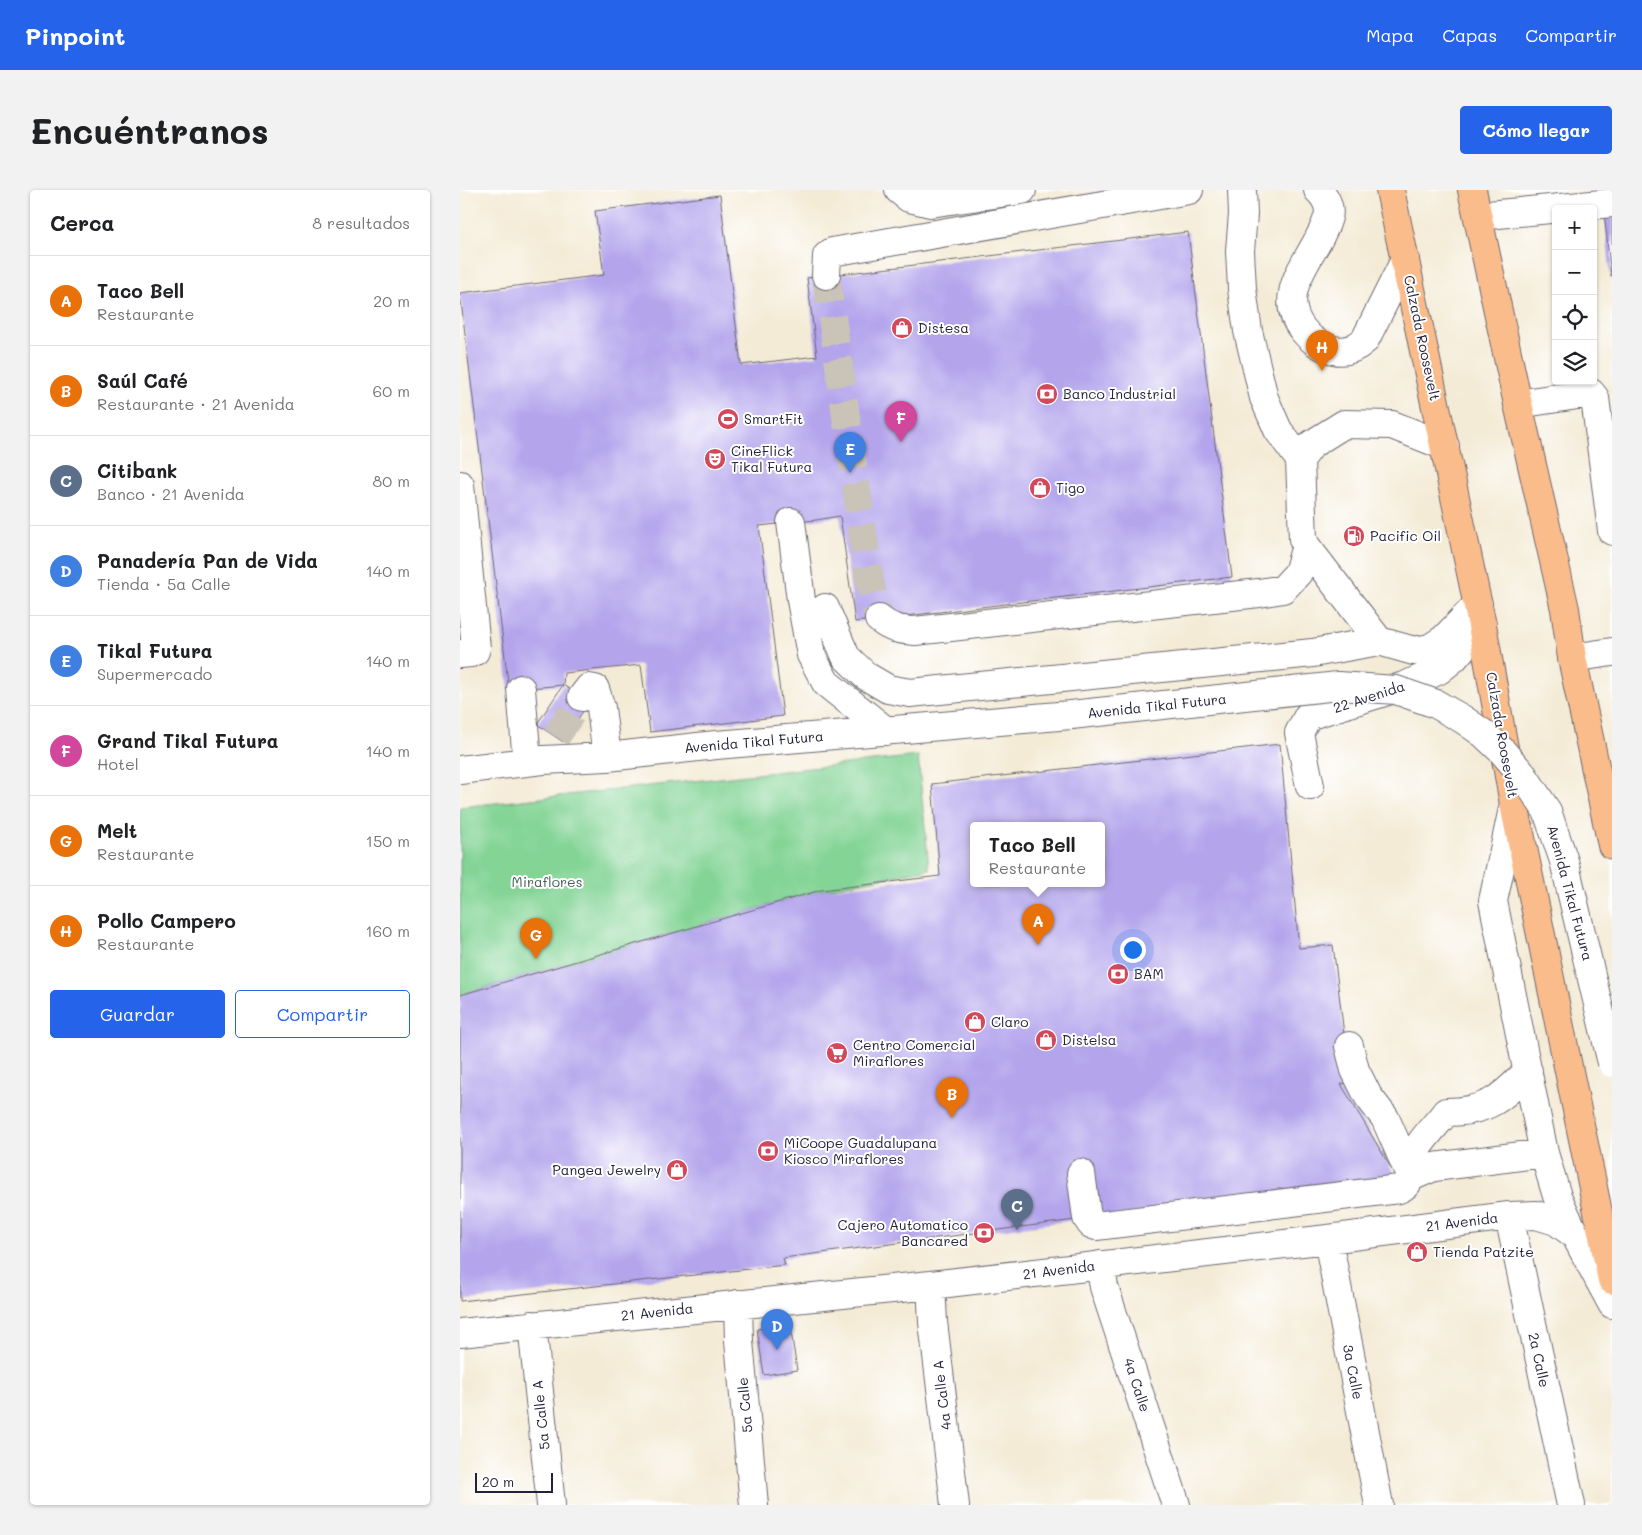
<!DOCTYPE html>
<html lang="es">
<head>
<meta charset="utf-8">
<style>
  body { margin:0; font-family:Mali,sans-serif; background:#f2f2f2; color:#202124 }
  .controls { position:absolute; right:15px; top:15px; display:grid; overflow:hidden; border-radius:5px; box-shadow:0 1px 4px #0004 }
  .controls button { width:45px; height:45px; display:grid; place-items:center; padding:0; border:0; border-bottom:1px solid #e0e0e0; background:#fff; color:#202124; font:25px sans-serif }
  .scale { position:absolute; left:15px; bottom:12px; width:78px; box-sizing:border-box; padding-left:5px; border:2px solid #22223b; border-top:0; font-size:14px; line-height:18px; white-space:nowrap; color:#22223b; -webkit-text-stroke:4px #fff; paint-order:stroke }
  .you { position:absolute; left:672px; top:759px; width:18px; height:18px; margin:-12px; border:4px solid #fff; border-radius:50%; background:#1a73e8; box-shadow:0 0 0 8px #1a73e833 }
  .badge { display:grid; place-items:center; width:32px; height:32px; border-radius:50%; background:#2563eb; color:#fff; font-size:16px; font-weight:700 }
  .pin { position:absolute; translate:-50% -41px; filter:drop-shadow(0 1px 2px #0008) }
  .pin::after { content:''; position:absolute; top:26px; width:18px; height:15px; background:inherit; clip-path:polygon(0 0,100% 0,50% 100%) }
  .popup { position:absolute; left:510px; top:632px; width:135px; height:65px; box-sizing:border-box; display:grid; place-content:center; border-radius:5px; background:#fff; filter:drop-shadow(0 1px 4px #0005); font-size:16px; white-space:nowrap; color:#757577 }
  .popup b { font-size:19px; color:#202124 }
  .popup::after { content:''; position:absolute; left:50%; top:100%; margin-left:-10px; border:10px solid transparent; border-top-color:#fff }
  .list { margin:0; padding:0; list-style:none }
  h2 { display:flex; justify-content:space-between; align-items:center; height:65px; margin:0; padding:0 20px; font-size:21px }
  h2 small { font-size:16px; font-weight:400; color:#757577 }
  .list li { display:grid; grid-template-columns:32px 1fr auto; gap:15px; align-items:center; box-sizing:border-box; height:90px; padding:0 20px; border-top:1px solid #e0e0e0 }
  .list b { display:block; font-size:19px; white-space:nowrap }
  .list p { margin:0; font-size:16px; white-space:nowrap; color:#757577 }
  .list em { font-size:16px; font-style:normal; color:#757577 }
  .actions { display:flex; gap:10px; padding:15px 20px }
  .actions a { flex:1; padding:11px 0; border:1px solid #2563eb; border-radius:5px; text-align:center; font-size:18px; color:#2563eb }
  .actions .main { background:#2563eb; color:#fff }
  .icon { flex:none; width:28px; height:28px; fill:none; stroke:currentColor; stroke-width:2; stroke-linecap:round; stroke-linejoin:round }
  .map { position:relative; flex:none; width:1152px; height:1315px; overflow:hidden; border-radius:5px }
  header { display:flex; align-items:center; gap:30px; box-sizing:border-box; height:70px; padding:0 25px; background:#2563eb; color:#fff }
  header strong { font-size:24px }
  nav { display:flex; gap:28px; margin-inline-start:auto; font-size:18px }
  .intro { display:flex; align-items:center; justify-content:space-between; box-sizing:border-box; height:120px; padding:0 30px }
  h1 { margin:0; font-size:35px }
  .button { padding:12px 22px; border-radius:5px; background:#2563eb; color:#fff; font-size:18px; font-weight:700 }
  main { display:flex; gap:30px; padding:0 30px }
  aside { flex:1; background:#fff; border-radius:5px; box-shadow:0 1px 4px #0004 }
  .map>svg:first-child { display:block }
  .green { fill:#83d495; stroke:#527b68 }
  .building { fill:#b3a4ec; fill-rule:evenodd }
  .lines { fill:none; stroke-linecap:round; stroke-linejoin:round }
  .minor-tunnel { stroke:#cac3b7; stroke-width:28; stroke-dasharray:28 14; stroke-linecap:butt }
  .minor-casing { stroke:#6c6871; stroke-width:30 }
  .highway-casing { stroke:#6c6871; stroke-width:30 }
  .minor { stroke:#fff; stroke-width:28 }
  .highway { stroke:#fabc8b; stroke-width:28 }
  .minor-bridge-casing { stroke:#6c6871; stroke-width:30; stroke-linecap:butt }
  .minor-bridge { stroke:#fff; stroke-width:28 }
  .labels { text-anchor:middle; stroke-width:4; stroke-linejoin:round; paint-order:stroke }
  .poi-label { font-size:14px; fill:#22223b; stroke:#fff; text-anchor:start }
  .street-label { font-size:14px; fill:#22223b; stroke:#fff }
  .park-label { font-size:14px; fill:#44605a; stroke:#fff }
</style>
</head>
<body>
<header>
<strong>Pinpoint</strong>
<nav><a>Mapa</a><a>Capas</a><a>Compartir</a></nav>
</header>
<div class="intro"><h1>Encuéntranos</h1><a class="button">Cómo llegar</a></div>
<main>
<aside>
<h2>Cerca<small>8 resultados</small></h2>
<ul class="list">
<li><span class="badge" style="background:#e8710a">A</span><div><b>Taco Bell</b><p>Restaurante</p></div><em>20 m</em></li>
<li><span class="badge" style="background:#e8710a">B</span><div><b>Saúl Café</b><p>Restaurante · 21 Avenida</p></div><em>60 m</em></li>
<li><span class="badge" style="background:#5c6f8a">C</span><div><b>Citibank</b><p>Banco · 21 Avenida</p></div><em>80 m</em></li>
<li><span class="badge" style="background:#3f7fe0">D</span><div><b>Panadería Pan de Vida</b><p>Tienda · 5a Calle</p></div><em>140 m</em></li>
<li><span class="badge" style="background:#3f7fe0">E</span><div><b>Tikal Futura</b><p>Supermercado</p></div><em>140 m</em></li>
<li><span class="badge" style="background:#d1479c">F</span><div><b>Grand Tikal Futura</b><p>Hotel</p></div><em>140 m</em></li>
<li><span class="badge" style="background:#e8710a">G</span><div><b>Melt</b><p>Restaurante</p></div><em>150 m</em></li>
<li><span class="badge" style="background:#e8710a">H</span><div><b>Pollo Campero</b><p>Restaurante</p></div><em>160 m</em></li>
</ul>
<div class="actions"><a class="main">Guardar</a><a>Compartir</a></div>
</aside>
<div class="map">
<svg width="1152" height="1315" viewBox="0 0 1152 1315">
  <rect width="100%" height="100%" fill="#fff"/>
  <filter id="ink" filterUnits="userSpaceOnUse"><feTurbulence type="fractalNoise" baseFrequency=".02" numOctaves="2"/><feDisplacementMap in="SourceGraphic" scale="10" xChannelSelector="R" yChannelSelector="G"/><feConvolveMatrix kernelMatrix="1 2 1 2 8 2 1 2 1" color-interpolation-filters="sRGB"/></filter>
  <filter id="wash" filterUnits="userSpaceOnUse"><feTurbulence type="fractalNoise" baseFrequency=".0096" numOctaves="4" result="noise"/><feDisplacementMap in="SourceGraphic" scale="20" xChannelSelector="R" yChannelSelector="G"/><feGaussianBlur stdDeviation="1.12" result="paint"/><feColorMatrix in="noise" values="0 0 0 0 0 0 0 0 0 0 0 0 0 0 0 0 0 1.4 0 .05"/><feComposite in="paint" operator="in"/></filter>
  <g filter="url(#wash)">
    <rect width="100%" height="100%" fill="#f4ebd6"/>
    <path class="green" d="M458 566 469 679 361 700 0 805V617Z"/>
    <g id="blocks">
      <path class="building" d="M260 5 281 175 357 166 347 88 728 42 772 387 395 432 380 326 356 330 299 336 323 526 190 542 181 475 104 483 103 495 49 500 0 103 144 85 135 21Z
        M1152 21V86H1151L1144 22Z
        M103 495 129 512 103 552 77 534Z
        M820 554 839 758 873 755 890 893 881 894 940 993 615 1030 323 1068 325 1075 0 1111V805L361 700 480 686 472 594ZM514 636H642V694H514Z
        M330 1135 337 1180 304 1185 297 1139Z"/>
    </g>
  </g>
  <g filter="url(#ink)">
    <use href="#blocks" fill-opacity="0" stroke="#6c6871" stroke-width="1"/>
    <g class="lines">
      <path class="minor-tunnel" d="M366 85 409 387 419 429
        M96 547 122 507"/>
      <g class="minor-casing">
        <path id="minor" d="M439 0 449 8 470 13 562 0
          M782 0 783 24 780 61 782 99 788 141 804 208 818 240 840 270 843 349 846 356 919 451
          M858 0C865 6 871 17 868 27 859 63 811 101 843 140 851 150 860 157 874 160 887 163 896 158 905 150L945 70
          M1018 26 1152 13
          M366 85 367 66 372 62 729 0
          M1058 214 1131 203 1135 208 1152 341
          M840 270 852 254 884 234 932 235 985 256
          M0 295 16 458 15 461 11 463 0 464
          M331 332 341 410 351 465 366 493 426 541
          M365 418 386 467 406 486 428 499 450 503 853 463 919 451 954 461 970 458 984 449 1018 414
          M419 429C431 439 440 440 455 441L799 403 823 399 838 383 846 356
          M1112 468 1152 462
          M61 499 67 572
          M122 507 129 498 135 499 141 518 147 567
          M0 580 83 570 147 567 256 555 611 525
          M850 596 839 543 848 526 947 495 979 480 994 468 1022 435
          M1054 614 1033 711 1084 963 1097 1006 1115 1045
          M889 856 895 880 908 906 925 928 951 987
          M621 983 627 1028 631 1034 636 1036 939 999C956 992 948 977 954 964 959 952 978 933 986 922 1027 922 1041 909 1068 881
          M951 987 974 977 1084 963
          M1049 1026 1111 1315
          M868 1049 919 1315
          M640 1075 644 1097 716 1315
          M471 1095 473 1132 495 1315
          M278 1114 279 1151 294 1315
          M72 1135 91 1315
          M0 1143 471 1095 868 1049 1049 1026 1076 1025 1096 1031 1115 1045 1152 1114"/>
      </g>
      <g class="highway-casing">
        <path id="highway" d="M930 0 1022 435 1054 614 1152 1090
          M1012 0 1058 214 1105 419 1112 468 1152 655"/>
      </g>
      <use href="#minor" class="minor"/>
      <use href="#highway" class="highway"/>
      <g class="minor-bridge-casing">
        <path id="minor-bridge" d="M611 525 878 496 936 500 976 514 1004 530 1024 544 1042 561 1063 585 1087 621 1104 671 1152 873"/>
      </g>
      <use href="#minor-bridge" class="minor-bridge"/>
    </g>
  </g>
  <defs>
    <g id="shop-disc" transform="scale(1.125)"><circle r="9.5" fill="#d1495b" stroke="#fff"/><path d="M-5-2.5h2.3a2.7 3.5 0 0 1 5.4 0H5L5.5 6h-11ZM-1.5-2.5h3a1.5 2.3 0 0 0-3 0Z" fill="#fff"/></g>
    <g id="bank-disc" transform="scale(1.125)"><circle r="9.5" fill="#d1495b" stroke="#fff"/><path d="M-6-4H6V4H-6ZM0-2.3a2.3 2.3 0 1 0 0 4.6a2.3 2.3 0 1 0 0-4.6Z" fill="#fff"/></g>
    <g id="stadium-disc" transform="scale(1.125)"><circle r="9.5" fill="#d1495b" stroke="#fff"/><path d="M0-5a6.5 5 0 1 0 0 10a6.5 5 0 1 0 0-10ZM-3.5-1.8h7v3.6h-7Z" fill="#fff"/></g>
    <g id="theatre-disc" transform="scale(1.125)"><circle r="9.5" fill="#d1495b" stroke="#fff"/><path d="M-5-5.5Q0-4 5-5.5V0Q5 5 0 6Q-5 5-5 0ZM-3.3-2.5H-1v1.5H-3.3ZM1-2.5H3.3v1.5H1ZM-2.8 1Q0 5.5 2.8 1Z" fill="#fff"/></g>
    <g id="fuel-disc" transform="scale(1.125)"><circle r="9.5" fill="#d1495b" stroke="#fff"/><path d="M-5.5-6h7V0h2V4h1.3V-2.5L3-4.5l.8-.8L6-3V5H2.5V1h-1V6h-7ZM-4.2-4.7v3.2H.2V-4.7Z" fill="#fff"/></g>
    <g id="supermarket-disc" transform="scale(1.125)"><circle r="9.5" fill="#d1495b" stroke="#fff"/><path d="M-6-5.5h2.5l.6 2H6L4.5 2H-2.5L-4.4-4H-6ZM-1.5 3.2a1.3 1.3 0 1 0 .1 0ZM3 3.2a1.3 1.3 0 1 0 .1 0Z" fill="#fff"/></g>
  </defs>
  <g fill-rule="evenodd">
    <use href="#shop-disc" x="442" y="138"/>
    <use href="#bank-disc" x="587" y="204"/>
    <use href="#stadium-disc" x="268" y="229"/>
    <use href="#theatre-disc" x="255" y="269"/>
    <use href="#shop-disc" x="580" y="298"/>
    <use href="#fuel-disc" x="894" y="346"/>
    <use href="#bank-disc" x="658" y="784"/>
    <use href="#shop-disc" x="515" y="832"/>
    <use href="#shop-disc" x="586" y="850"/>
    <use href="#supermarket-disc" x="377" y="863"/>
    <use href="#bank-disc" x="308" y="961"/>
    <use href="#shop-disc" x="217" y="980"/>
    <use href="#bank-disc" x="524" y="1043"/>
    <use href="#shop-disc" x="957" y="1062"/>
  </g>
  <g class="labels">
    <g class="poi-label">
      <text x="458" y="143">Distesa</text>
      <text x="603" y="209">Banco Industrial</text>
      <text x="284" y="234">SmartFit</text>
      <text x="271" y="266">CineFlick<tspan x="271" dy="16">Tikal Futura</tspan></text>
      <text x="596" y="303">Tigo</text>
      <text x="910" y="351">Pacific Oil</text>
      <text x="674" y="789">BAM</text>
      <text x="531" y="837">Claro</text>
      <text x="602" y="855">Distelsa</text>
      <text x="393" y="860">Centro Comercial<tspan x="393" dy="16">Miraflores</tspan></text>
      <text x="324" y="958">MiCoope Guadalupana<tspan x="324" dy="16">Kiosco Miraflores</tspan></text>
      <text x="201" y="985" text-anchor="end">Pangea Jewelry</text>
      <text x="508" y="1040" text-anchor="end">Cajero Automatico<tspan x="508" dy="16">Bancared</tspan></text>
      <text x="973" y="1067">Tienda Patzite</text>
    </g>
    <g class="street-label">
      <text transform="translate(962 148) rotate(78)" y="5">Calzada Roosevelt</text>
      <text transform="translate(909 507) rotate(-18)" y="5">22 Avenida</text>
      <text transform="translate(697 516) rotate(-6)" y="5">Avenida Tikal Futura</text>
      <text transform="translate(1042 545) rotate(80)" y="5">Calzada Roosevelt</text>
      <text transform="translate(294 552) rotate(-5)" y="5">Avenida Tikal Futura</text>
      <text transform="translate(1110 703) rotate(75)" y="5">Avenida Tikal Futura</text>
      <text transform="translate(1002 1032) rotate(-7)" y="5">21 Avenida</text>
      <text transform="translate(599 1080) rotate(-7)" y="5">21 Avenida</text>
      <text transform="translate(197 1122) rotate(-6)" y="5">21 Avenida</text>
      <text transform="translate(1079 1170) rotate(78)" y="5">2a Calle</text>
      <text transform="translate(893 1182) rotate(79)" y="5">3a Calle</text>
      <text transform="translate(677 1195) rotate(72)" y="5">4a Calle</text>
      <text transform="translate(482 1205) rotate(-97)" y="5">4a Calle A</text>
      <text transform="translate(285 1215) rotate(-95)" y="5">5a Calle</text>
      <text transform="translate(81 1225) rotate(-96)" y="5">5a Calle A</text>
    </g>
    <g class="park-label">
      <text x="87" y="697">Miraflores</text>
    </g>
  </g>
</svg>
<div class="controls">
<button>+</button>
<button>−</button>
<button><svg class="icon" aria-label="locate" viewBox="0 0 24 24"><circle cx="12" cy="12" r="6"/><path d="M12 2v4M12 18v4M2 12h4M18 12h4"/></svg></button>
<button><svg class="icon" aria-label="layers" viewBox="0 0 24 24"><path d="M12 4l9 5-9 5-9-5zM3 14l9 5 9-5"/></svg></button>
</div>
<div class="scale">20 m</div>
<div class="you"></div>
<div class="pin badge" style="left:578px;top:755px;background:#e8710a">A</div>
<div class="popup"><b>Taco Bell</b>Restaurante</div>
<div class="pin badge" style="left:492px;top:928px;background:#e8710a">B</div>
<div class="pin badge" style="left:557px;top:1040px;background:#5c6f8a">C</div>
<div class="pin badge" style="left:317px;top:1160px;background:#3f7fe0">D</div>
<div class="pin badge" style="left:390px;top:283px;background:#3f7fe0">E</div>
<div class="pin badge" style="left:441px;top:252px;background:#d1479c">F</div>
<div class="pin badge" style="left:76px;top:769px;background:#e8710a">G</div>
<div class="pin badge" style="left:862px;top:181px;background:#e8710a">H</div>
</div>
</main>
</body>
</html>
